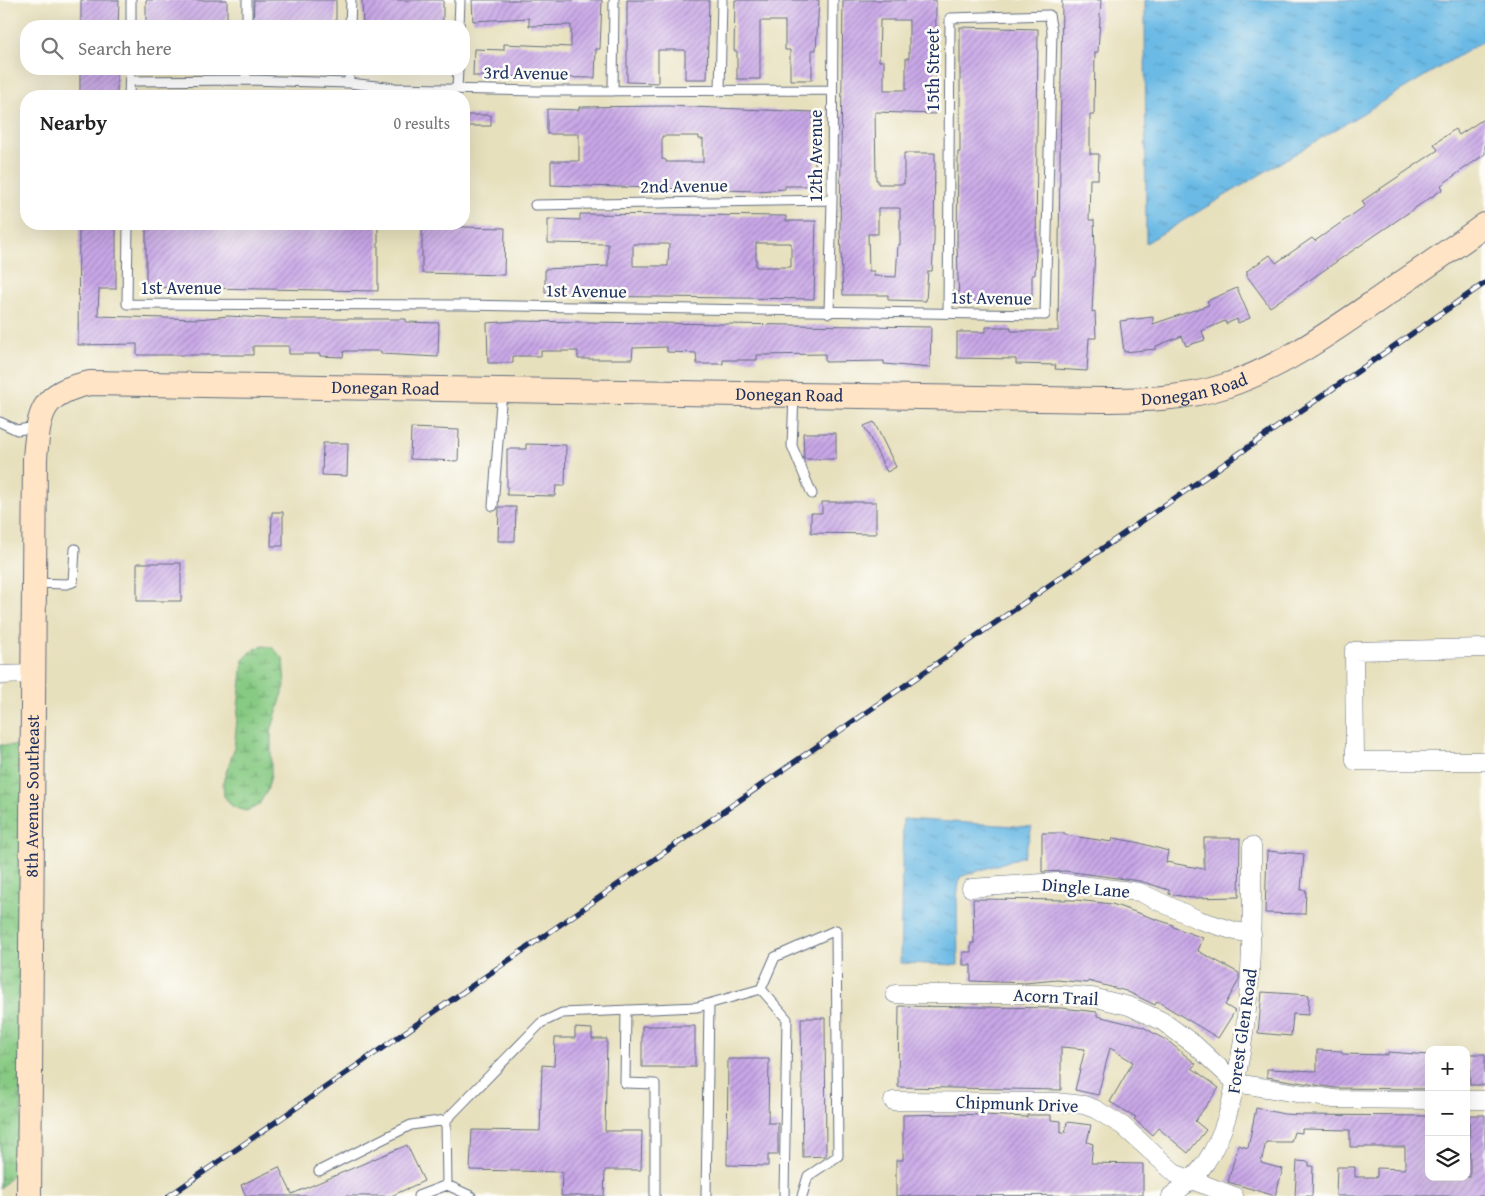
<!DOCTYPE html>
<html lang="en">
<head>
<meta charset="utf-8">
<style>
  body { margin:0; font-family:"Gentium Book Plus",serif; background:#f6f6f6; color:#222 }
  .controls { position:absolute; right:15px; bottom:15px; display:grid; overflow:hidden; border-radius:10px; box-shadow:0 5px 20px #0002 }
  .controls button { width:45px; height:45px; display:grid; place-items:center; padding:0; border:0; border-bottom:1px solid #e0e0e0; background:#fff; color:#222; font:25px sans-serif }
  .list { margin:0; padding:0; list-style:none }
  h2 { display:flex; justify-content:space-between; align-items:center; height:65px; margin:0; padding:0 20px; font-size:21px }
  h2 small { font-size:16px; font-weight:400; color:#767676 }
  .icon { flex:none; width:28px; height:28px; fill:none; stroke:currentColor; stroke-width:2; stroke-linecap:round; stroke-linejoin:round }
  .map { position:relative; flex:none; width:1485px; height:1196px; overflow:hidden }
  .search { position:absolute; background:#fff; box-shadow:0 5px 20px #0002; left:20px; top:20px; width:450px; height:55px; display:flex; align-items:center; gap:12px; box-sizing:border-box; padding:0 18px; border-radius:20px; color:#767676; font-size:19px }
  .panel { position:absolute; background:#fff; box-shadow:0 5px 20px #0002; left:20px; top:90px; width:450px; height:140px; border-radius:20px }
  .map>svg:first-child { display:block }
  .wetland { fill:url(#wetland-marsh); stroke:#517c70 }
  .water { fill:url(#water-ripples); stroke:#4274a2 }
  .building { fill:url(#building-hatch); fill-rule:evenodd }
  .lines { fill:none; stroke-linecap:round; stroke-linejoin:round }
  .lane-casing { stroke:#626d7f; stroke-width:11 }
  .street-casing { stroke:#626d7f; stroke-width:19 }
  .secondary-casing { stroke:#626d7f; stroke-width:26 }
  .lane { stroke:#fff; stroke-width:9 }
  .street { stroke:#fff; stroke-width:18 }
  .secondary { stroke:#ffe4c6; stroke-width:24 }
  .rail-casing { stroke:#1b2f5e; stroke-width:5.5 }
  .rail { stroke:#fdfcf7; stroke-width:4; stroke-dasharray:11; stroke-linecap:butt }
  .labels { text-anchor:middle; stroke-width:5; stroke-linejoin:round; paint-order:stroke }
  .street-label { font-size:18px; fill:#1b2f5e; stroke:#fdfcf7 }
</style>
</head>
<body>
<div class="map">
<svg width="1485" height="1196" viewBox="0 0 1485 1196">
  <defs>
    <pattern id="wetland-marsh" width="20" height="14" patternUnits="userSpaceOnUse" patternTransform="scale(1.25)"><rect width="20" height="14" fill="#87ca83"/><path d="M1 5h8M5 5V1M11 12h8M15 12V8" fill="none" stroke="#6ea46e"/></pattern>
    <pattern id="water-ripples" width="26" height="14" patternUnits="userSpaceOnUse" patternTransform="scale(1.25)"><rect width="26" height="14" fill="#6abae5"/><path d="M2 4q2-2 4 0t4 0M15 11q2-2 4 0t4 0" fill="none" stroke="#5698bd"/></pattern>
    <pattern id="building-hatch" width="6" height="6" patternUnits="userSpaceOnUse" patternTransform="scale(1.25)"><rect width="6" height="6" fill="#c9a7e7"/><path d="M-1 1l2-2M0 6l6-6M5 7l2-2" fill="none" stroke="#a288be"/></pattern>
  </defs>
  <rect width="100%" height="100%" fill="#fdfcf7"/>
  <filter id="ink" filterUnits="userSpaceOnUse"><feTurbulence type="fractalNoise" baseFrequency=".02" numOctaves="2"/><feDisplacementMap in="SourceGraphic" scale="10" xChannelSelector="R" yChannelSelector="G"/><feConvolveMatrix kernelMatrix="1 2 1 2 8 2 1 2 1" color-interpolation-filters="sRGB"/></filter>
  <filter id="wash" filterUnits="userSpaceOnUse"><feTurbulence type="fractalNoise" baseFrequency=".0096" numOctaves="4" result="noise"/><feDisplacementMap in="SourceGraphic" scale="20" xChannelSelector="R" yChannelSelector="G"/><feGaussianBlur stdDeviation="1.12" result="paint"/><feColorMatrix in="noise" values="0 0 0 0 0 0 0 0 0 0 0 0 0 0 0 0 0 1.4 0 .05"/><feComposite in="paint" operator="in"/></filter>
  <g filter="url(#wash)">
    <rect width="100%" height="100%" fill="#e7e0bd"/>
    <path class="wetland" d="M263 646 272 647 283 658 285 686 271 731V775L267 791 258 806 246 811 233 807 224 796 223 782 234 749 243 660 253 650Z
      M0 745 24 746 21 1165 0 1188Z"/>
    <path class="water" d="M1145 0H1485V40L1146 243Z
      M903 819 1032 827 1024 856 960 877 957 898 958 965 900 963Z"/>
    <g id="blocks">
      <path class="building" d="M81 0H119L118 26H81Z
        M146 0H227V26H146Z
        M254 0H336V26H253Z
        M362 0H443V26H363Z
        M472 0H602L600 49H596L595 78 473 76 474 49 504 50V44L571 47V25L529 26V18L473 21Z
        M627 0H709L707 79H685V50H658V83L627 82Z
        M735 0H819L816 50H812V80H790V50H785V21H760V79H737V51H734Z
        M843 0H936L935 114 875 112 876 180H878V184H904V153H935L934 242 932 271H928L926 301 888 300V295H843L840 233ZM880 20H909V58H906V90H884V61H879ZM878 208H900V245H898L896 277 874 276V271H869L868 234H878Z
        M1062 0H1101L1098 52H1095L1094 115H1090V154H1099L1098 179H1090L1089 220H1094L1095 250 1092 312 1095 311 1096 338H1089L1087 371 1055 369 1056 365 1016 364V359L957 358V332H986V327H1011V331H1058Z
        M960 27 1038 29 1036 250 1035 275H1032V303L959 302 957 246 958 152H960Z
        M80 69H117V96H80Z
        M668 106 813 112V159L815 160V186H785V189L757 191 551 185V161H579V134H547V109L579 110V107ZM662 136H699V139H703V162H666V160L662 159Z
        M464 115H491V126H464Z
        M1485 118V154L1441 185 1443 189 1270 307 1247 276V271L1270 255 1276 263 1312 238 1315 241 1365 206 1362 201 1438 150 1434 144 1455 129 1459 135Z
        M580 214 786 216V221H816L814 299 579 296V293L545 292V269L608 266V244L548 243V219L580 220ZM756 243H791V267H756ZM633 244H669L668 266H633Z
        M79 224H116V289H99L98 316 198 319 228 316 283 319H406V322L439 323 438 357 381 354V351H344L343 357 320 356V354H289V346H253V355H137V344L78 345Z
        M146 224H378V291L146 287Z
        M422 226 505 228 504 275 422 273Z
        M1237 288 1250 318 1238 323 1237 319 1226 324 1225 321 1202 331 1205 340 1186 346 1182 336 1156 346V349L1124 352 1120 321 1153 317V324L1209 305 1207 301Z
        M516 321 931 327 930 368 884 364V361L825 362V354L757 355V360H723V364H697L696 353 667 352V347L633 348 632 359H578V351H541V356H513V363H488L487 323Z
        M874 422 896 467 887 472 864 426Z
        M411 428 459 430 458 461 410 459Z
        M803 433H836V459H804Z
        M323 443H348L347 476 322 475Z
        M526 444 566 445 565 486H556L555 496 507 495V449H526Z
        M822 502H876V534L811 533V513H822Z
        M499 507H516L515 541H498Z
        M272 512H283V546H271Z
        M137 563H181V601H137Z
        M1042 833H1065V835L1112 842 1113 838 1136 842 1168 851 1166 862 1204 869V838H1240L1239 897 1192 898 1169 894V890L1140 881 1065 871 1042 872Z
        M1267 851 1304 854 1301 890H1306L1305 914 1265 913Z
        M973 899 1076 900 1112 904 1173 925V927L1203 938 1198 951 1239 973V980L1225 1005 1235 1011 1218 1038 1157 1001 1155 1005 1126 991 1088 981V983L1057 980 1025 983 971 981V965H963V952H971V943H974Z
        M1262 992 1309 995 1308 1015 1293 1014 1291 1036 1258 1033Z
        M899 1006 1062 1008 1097 1012V1016L1143 1027 1169 1042 1196 1064 1192 1068 1219 1088 1195 1121 1206 1130 1188 1153 1158 1128 1152 1135 1134 1119 1136 1117 1110 1102 1133 1062 1110 1048 1098 1095 1075 1090 1085 1049 1061 1047V1090L898 1087Z
        M801 1018H825L826 1156 803 1157Z
        M642 1026H695V1067H642Z
        M575 1028 592 1029V1039H607L605 1131H642L641 1170H605L604 1196H561L562 1172 470 1170 472 1130 540 1131 542 1065 554 1066 555 1038H575Z
        M1317 1050 1342 1051V1054L1388 1055V1052L1429 1055V1089L1335 1088 1267 1077V1069L1317 1071Z
        M1469 1054H1485V1085H1470Z
        M728 1059H769L768 1123H778V1155H768V1166L727 1165Z
        M1256 1108 1284 1114 1302 1115 1429 1116V1177H1470L1469 1115H1485V1196H1336L1337 1167H1355V1177H1377V1168L1405 1169V1147H1350V1130L1302 1129V1133L1294 1132 1291 1142H1266L1261 1163 1283 1169 1275 1196 1228 1182 1238 1145 1248 1148Z
        M957 1114 1027 1117V1115H1051V1120L1061 1121V1133H1065L1067 1122 1091 1125 1087 1142 1093 1144 1091 1163 1143 1164V1195L896 1196V1160H903V1115Z
        M407 1145 424 1181 391 1196H246L241 1185 279 1167 292 1194Z
        M1297 1161 1309 1162V1166H1313L1312 1196H1295Z"/>
    </g>
  </g>
  <g filter="url(#ink)">
    <use href="#blocks" fill-opacity="0" stroke="#626d7f" stroke-width="1"/>
    <g class="lines">
      <g class="lane-casing">
        <path id="lane" d="M131 26V0
          M247 26V0
          M350 26 351 0
          M459 26 460 0
          M246 80V69
          M130 81 246 80 349 83 395 88 537 91 832 90
          M349 83V69
          M457 88 458 69
          M613 91 614 0
          M720 91 722 0
          M129 96 130 69
          M535 205 832 200
          M128 224 127 304 463 305 1045 315 1052 31 1049 15 950 18 948 313
          M829 313 832 200 833 0
          M794 395 792 446 812 494
          M0 422 17 430 37 427
          M493 506 502 390
          M34 583 67 584 73 582 75 549
          M761 989 787 1019 784 1196
          M626 1010 625 1083 655 1084V1196
          M319 1171 411 1125 446 1120
          M418 1196 447 1185
          M471 1196 447 1185 446 1120 541 1023 562 1013 697 1007 761 989 775 957 836 930 838 1156 808 1176 802 1196
          M706 1196 709 1004"/>
      </g>
      <g class="street-casing">
        <path id="street" d="M1485 648 1354 651 1355 761H1485
          M0 675 33 674
          M971 888 1057 882 1139 892 1199 920 1235 931 1252 934
          M895 994H1049L1092 997 1129 1006 1162 1021 1195 1045 1236 1083 1334 1099 1429 1100
          M1466 1100H1485
          M893 1101 1056 1102 1084 1105 1095 1109 1123 1126 1176 1174 1234 1196
          M1171 1196C1185 1186 1197 1176 1206 1162 1225 1134 1232 1101 1238 1069 1253 994 1252 922 1252 846"/>
      </g>
      <g class="secondary-casing">
        <g id="secondary">
          <path id="s1" d="M29 1196 35 458C39 413 40 393 90 383L1101 400C1142 400 1185 399 1225 386 1280 368 1328 334 1376 301 1412 276 1449 251 1485 225"/>
        </g>
      </g>
      <use href="#lane" class="lane"/>
      <use href="#street" class="street"/>
      <use href="#secondary" class="secondary"/>
      <g class="rail-casing">
        <path id="rail" d="M169 1196 1485 283"/>
      </g>
      <use href="#rail" class="rail"/>
    </g>
  </g>
  <g class="labels">
    <g class="street-label">
      <text transform="translate(933 70) rotate(-90)" y="6">15th Street</text>
      <text transform="translate(526 73) rotate(1)" y="6">3rd Avenue</text>
      <text transform="translate(816 156) rotate(-90)" y="6">12th Avenue</text>
      <text transform="translate(684 186) rotate(-1)" y="6">2nd Avenue</text>
      <text x="181" y="294">1st Avenue</text>
      <text transform="translate(586 291) rotate(1)" y="6">1st Avenue</text>
      <text transform="translate(991 298) rotate(1)" y="6">1st Avenue</text>
      <text dy="6" stroke="none"><textPath href="#s1" startOffset="1948">Donegan Road</textPath></text>
      <text dy="6" stroke="none"><textPath href="#s1" startOffset="1138">Donegan Road</textPath></text>
      <text dy="6" stroke="none"><textPath href="#s1" startOffset="1542">Donegan Road</textPath></text>
      <text dy="6" stroke="none"><textPath href="#s1" startOffset="400">8th Avenue Southeast</textPath></text>
      <text transform="translate(1086 888) rotate(5)" y="6">Dingle Lane</text>
      <text transform="translate(1056 997) rotate(3)" y="6">Acorn Trail</text>
      <text transform="translate(1242 1031) rotate(-82)" y="6">Forest Glen Road</text>
      <text transform="translate(1017 1104) rotate(2)" y="6">Chipmunk Drive</text>
    </g>
  </g>
</svg>
<div class="controls">
<button>+</button>
<button>−</button>
<button><svg class="icon" aria-label="layers" viewBox="0 0 24 24"><path d="M12 4l9 5-9 5-9-5zM3 14l9 5 9-5"/></svg></button>
</div>
<div class="search"><svg class="icon" aria-label="search" viewBox="0 0 24 24"><circle cx="10" cy="10" r="6"/><path d="M15 15l6 6"/></svg>Search here</div>
<section class="panel">
<h2>Nearby<small>0 results</small></h2>
<ul class="list">
</ul>
</section>
</div>
</body>
</html>
